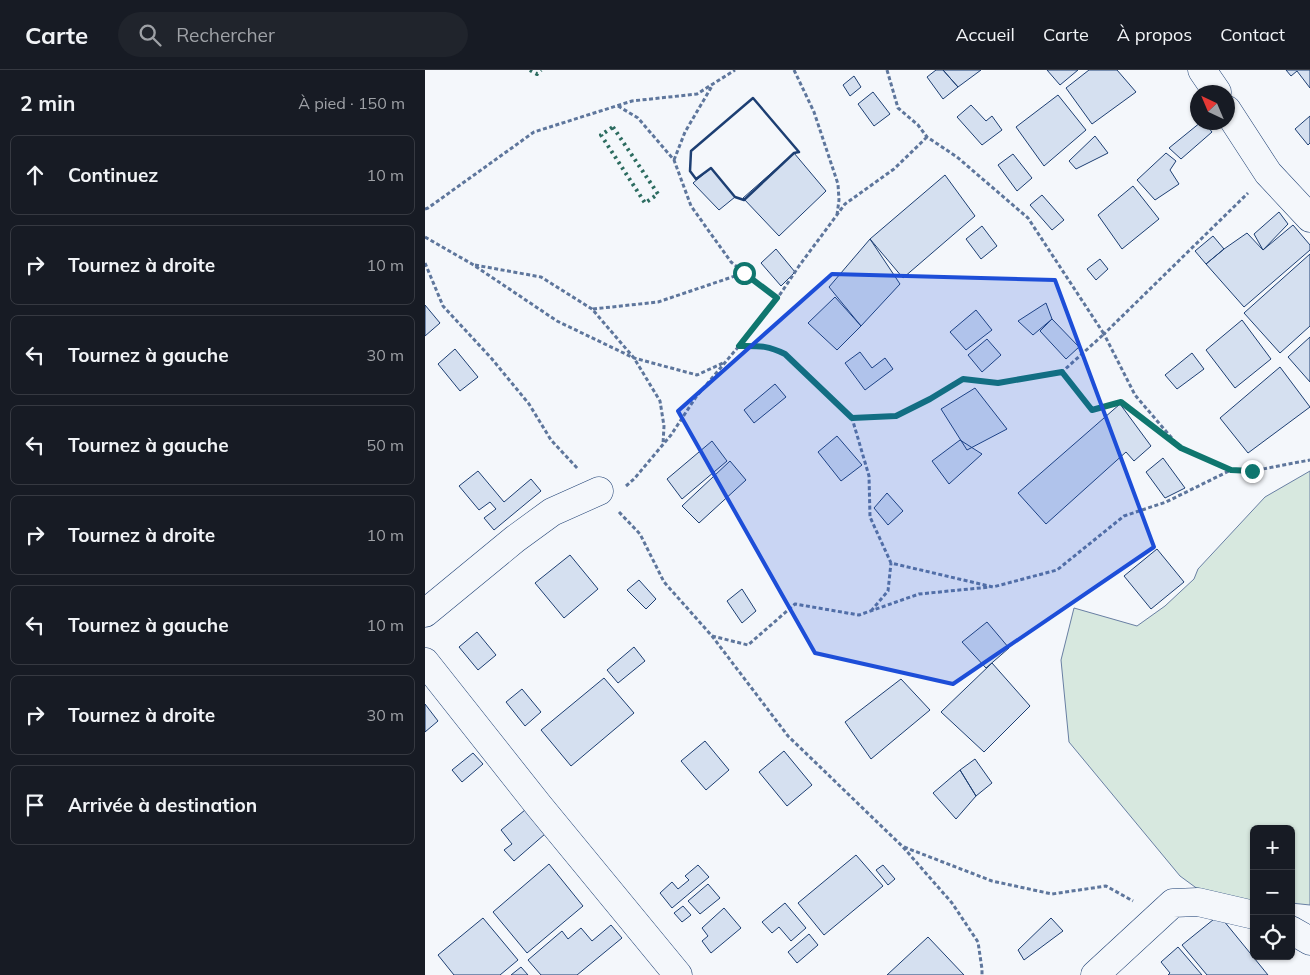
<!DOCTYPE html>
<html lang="fr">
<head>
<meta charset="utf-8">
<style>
  body { margin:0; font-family:Mulish,sans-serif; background:#20242c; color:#f1f3f6 }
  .controls { position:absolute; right:15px; bottom:15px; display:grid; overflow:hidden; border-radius:8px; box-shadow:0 1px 4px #0004 }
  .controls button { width:45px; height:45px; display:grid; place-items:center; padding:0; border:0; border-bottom:1px solid #363941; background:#171b24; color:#f1f3f6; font:25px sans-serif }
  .compass { position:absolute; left:765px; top:15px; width:45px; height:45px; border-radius:50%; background:#171b24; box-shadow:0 1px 4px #0004; rotate:316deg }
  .stop { position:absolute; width:15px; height:15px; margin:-11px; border:4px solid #0f766e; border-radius:50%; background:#fff }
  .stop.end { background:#0f766e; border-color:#fff; box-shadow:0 1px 5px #0008 }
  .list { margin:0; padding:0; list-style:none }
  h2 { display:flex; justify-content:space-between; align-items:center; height:65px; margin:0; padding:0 20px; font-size:21px }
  h2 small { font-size:16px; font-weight:400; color:#9ea1a6 }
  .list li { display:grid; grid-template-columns:32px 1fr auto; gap:15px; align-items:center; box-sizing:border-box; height:80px; margin:0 10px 10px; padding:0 10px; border:1px solid #363941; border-radius:8px }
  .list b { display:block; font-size:19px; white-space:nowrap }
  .list em { font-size:16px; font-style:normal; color:#9ea1a6 }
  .icon { flex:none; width:28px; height:28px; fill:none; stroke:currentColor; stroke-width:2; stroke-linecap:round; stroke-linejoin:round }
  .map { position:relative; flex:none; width:885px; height:905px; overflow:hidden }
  header { display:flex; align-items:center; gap:30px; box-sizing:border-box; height:70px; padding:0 25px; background:#171b24; border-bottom:1px solid #363941 }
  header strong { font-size:24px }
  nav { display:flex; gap:28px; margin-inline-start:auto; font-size:18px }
  .search { width:350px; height:45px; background:#20242c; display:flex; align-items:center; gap:12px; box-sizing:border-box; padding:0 18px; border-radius:28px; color:#9ea1a6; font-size:19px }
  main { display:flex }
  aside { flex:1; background:#171b24 }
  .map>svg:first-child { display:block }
  .green { fill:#d7e8df; stroke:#687fa3 }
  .building { fill:#d5e0f0; stroke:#1d3f73 }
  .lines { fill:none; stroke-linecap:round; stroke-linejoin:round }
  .street-casing { stroke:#1d3f73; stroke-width:29 }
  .path { stroke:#5e769c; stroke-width:3; stroke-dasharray:4 2.5; stroke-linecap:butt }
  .street { stroke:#f4f7fb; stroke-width:28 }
  .hedge { stroke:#2c6c60; stroke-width:4; stroke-dasharray:2.5 4; stroke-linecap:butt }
  .wall { stroke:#1d3f73; stroke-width:2.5 }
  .route { stroke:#0f766e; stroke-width:6 }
  .marked { fill:#1d4ed8; fill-opacity:0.2; stroke:#1d4ed8; stroke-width:4; stroke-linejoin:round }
</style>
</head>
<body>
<header>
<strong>Carte</strong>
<div class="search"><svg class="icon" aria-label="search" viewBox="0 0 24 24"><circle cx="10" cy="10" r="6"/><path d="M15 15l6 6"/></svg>Rechercher</div>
<nav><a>Accueil</a><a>Carte</a><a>À propos</a><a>Contact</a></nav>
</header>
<main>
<aside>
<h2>2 min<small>À pied · 150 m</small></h2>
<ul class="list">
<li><svg class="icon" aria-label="ahead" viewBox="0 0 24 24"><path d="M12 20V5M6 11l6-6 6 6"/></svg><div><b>Continuez</b></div><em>10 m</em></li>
<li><svg class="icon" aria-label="right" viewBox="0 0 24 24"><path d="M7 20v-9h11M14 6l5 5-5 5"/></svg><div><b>Tournez à droite</b></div><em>10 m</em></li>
<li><svg class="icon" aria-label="left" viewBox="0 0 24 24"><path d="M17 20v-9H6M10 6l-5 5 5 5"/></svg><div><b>Tournez à gauche</b></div><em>30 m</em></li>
<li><svg class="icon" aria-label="left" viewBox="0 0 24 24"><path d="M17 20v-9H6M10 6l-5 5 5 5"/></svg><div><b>Tournez à gauche</b></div><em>50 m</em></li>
<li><svg class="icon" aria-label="right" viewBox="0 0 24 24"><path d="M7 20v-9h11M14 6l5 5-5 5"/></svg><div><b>Tournez à droite</b></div><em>10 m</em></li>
<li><svg class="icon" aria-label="left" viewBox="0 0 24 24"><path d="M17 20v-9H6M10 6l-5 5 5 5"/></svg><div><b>Tournez à gauche</b></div><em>10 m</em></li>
<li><svg class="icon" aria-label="right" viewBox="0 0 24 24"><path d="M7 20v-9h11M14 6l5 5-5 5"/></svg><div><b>Tournez à droite</b></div><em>30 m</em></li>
<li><svg class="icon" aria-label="arrive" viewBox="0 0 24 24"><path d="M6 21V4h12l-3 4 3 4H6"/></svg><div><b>Arrivée à destination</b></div></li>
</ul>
</aside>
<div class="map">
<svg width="885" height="905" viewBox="0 0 885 905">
  <rect width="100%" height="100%" fill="#f4f7fb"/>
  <path class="green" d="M885 401V835L866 833V759H829V831L785 828 755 806 644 672 636 590 649 538 712 556 740 536 769 509 773 499 840 427Z"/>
  <path class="building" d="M511 0H518L533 17 518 29 502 7Z
    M518 0H556L533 17Z
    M622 0H653L635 15Z
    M664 0H692L711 22 667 54 641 18Z
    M861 0H885V18L872 1 866 6Z
    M429 6 436 17 425 26 418 15Z
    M448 22 465 44 449 56 433 34Z
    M633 25 661 60 619 96 591 57Z
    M546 35 561 51 567 46 577 60 557 75 532 47Z
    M885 46V73L883 75 870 59Z
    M776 52H779L787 62 756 89 744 78Z
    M670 66 683 83 651 99 644 91Z
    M369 83 401 121 354 166 318 128Z
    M741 83 751 91 745 100 754 114 730 130 712 110Z
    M588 84 607 108 592 121 573 95Z
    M286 98 310 127 294 140 268 113Z
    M520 105 550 146 478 208 445 169Z
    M708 116 734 149 697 179 673 145Z
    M617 125 639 150 627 160 605 135Z
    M854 142 863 154 838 180 829 164Z
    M868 155 885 175V180L819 237 781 194 799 179 822 163 838 180Z
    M557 156 572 176 556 189 541 169Z
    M788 166 799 179 781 194 770 181Z
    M445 169 475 214 436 256 404 217Z
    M351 179 370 202 356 216 336 193Z
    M885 184V256L855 283 819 243Z
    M675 189 683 199 671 210 662 199Z
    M410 227 436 256 412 280 383 253Z
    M621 233 627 249 608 265 593 251Z
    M0 235 15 253 0 266Z
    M551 240 567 260 541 280 525 262Z
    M627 249 654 277 641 289 615 261Z
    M817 250 846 289 810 318 781 280Z
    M885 267V312L863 287Z
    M562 269 576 285 557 302 543 285Z
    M30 279 53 307 35 321 13 294Z
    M435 282 447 298 460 288 468 299 440 320 420 293Z
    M767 283 779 299 752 319 740 305Z
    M855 297 885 337 823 383 795 348Z
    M350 314 361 327 329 353 319 340Z
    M550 318 582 359 542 380 516 339Z
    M695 334 726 376 709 391 701 382 621 454 593 423Z
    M412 366 437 395 416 411 393 382Z
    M535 370 557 384 524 414 507 391Z
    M287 371 302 391 257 429 242 409Z
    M738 388 760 418 740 428 721 402Z
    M305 391 321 410 274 453 257 436Z
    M53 401 79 432 106 409 116 421 69 460 59 448 71 439 65 432 54 440 34 416Z
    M462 423 478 441 463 455 449 438Z
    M732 479 759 512 726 539 699 506Z
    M145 485 173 519 139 548 110 513Z
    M214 510 231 529 221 539 202 520Z
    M317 519 331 541 317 553 302 531Z
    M562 552 584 578 561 598 537 572Z
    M52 562 71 585 53 600 34 577Z
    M209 577 220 591 193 613 182 600Z
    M567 593 605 636 559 682 516 642Z
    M179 608 209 643 146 696 116 660Z
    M476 609 505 640 446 689 420 652Z
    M97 619 116 642 100 656 81 632Z
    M0 634 13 651 0 662Z
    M280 671 304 700 281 720 256 691Z
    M359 681 387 715 362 736 334 702Z
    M48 683 58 694 37 712 27 700Z
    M550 689 567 713 551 726 535 700Z
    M535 700 551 726 531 749 508 723Z
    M100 740 120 764 89 791 79 780 87 774 76 760Z
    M431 785 458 816 399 865 373 833Z
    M124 794 158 836 102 883 68 842Z
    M273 795 284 807 247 838 235 823 247 812 253 819 264 810 260 806Z
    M458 795 470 809 463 815 451 800Z
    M283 814 295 828 275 844 263 831Z
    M360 833 381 858 366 871 354 857 347 863 337 852Z
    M258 836 266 845 257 852 249 843Z
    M299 838 316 858 286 883 277 871 283 866 277 858Z
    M794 845 843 905H782L757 875Z
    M58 848 93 890 75 905H29L13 885Z
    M626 848 638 861 599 890 593 880Z
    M186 855 197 868 152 905H116L103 890 137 861 143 869 156 858 167 871Z
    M384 864 393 875 372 893 363 882Z
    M503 867 539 905H462Z
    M753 877 777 905H743L745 903 736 892Z
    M96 897 103 905H86Z"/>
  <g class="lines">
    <g class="street-casing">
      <path id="street" d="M777 0 792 22
        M802 40 843 103 885 148
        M0 543 90 469 127 442 174 421
        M0 592 114 736 253 905
        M866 860 885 871
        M670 905 748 833 773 832 829 845"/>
    </g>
    <path class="path" d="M369 0 389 42 413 114 414 130 412 145
      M462 0 473 38 493 55 502 67 532 87 603 148 679 264 637 302 667 340 696 332 756 379 806 400
      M193 36 213 48 249 90 266 136 306 192 352 228
      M502 67 469 99 420 134 374 196 356 223 314 276C333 276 342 275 360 284L427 348 444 406 445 447 466 493 568 517 632 500 699 446 741 432 806 400 827 401 885 390
      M249 90 260 62 287 16
      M0 139 3 138 109 62 207 31 272 24 310 0
      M0 167 47 194 132 251 209 288 272 305 300 292
      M0 193 18 236 67 289 104 334 126 370 153 399
      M50 195 116 207 167 239 209 288 235 331 239 356 238 374
      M168 239 233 232 319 203
      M427 348 471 346 505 329 538 309 573 313 637 302
      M751 373 710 325 679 264 823 123
      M201 416 209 409 246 365 271 327 314 276
      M194 442 215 464 239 512 287 566 363 666 478 777 527 833 553 872 557 899V905
      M446 541 463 521 466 493
      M287 566 323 575 370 534 434 545 494 524 565 517
      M479 777 567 811 627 824 681 816 708 831"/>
    <use href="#street" class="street"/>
    <path class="hedge" d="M105 0 112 4 116 0
      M188 57 233 124 220 133 176 65Z"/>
    <path class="wall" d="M328 28 374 82 369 83 319 130 310 127 286 98 271 109 265 101 266 81Z"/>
  </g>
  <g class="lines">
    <path class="route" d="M319 203 352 228 314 276C333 276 342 275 360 284L427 348 471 346 505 329 538 309 573 313 637 302 667 340 696 332 756 378 806 400 827 401"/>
  </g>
  <path class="marked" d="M407 204 630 210 729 477 528 614 390 583 253 341Z"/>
</svg>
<div class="controls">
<button>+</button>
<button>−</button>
<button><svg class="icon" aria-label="locate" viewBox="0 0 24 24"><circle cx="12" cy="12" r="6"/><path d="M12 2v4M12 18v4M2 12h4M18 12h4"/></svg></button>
</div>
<svg class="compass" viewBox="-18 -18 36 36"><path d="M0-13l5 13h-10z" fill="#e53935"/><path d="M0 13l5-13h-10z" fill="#9ea1a6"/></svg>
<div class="stop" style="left:319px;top:203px"></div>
<div class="stop end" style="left:827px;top:401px"></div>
</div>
</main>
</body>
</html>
